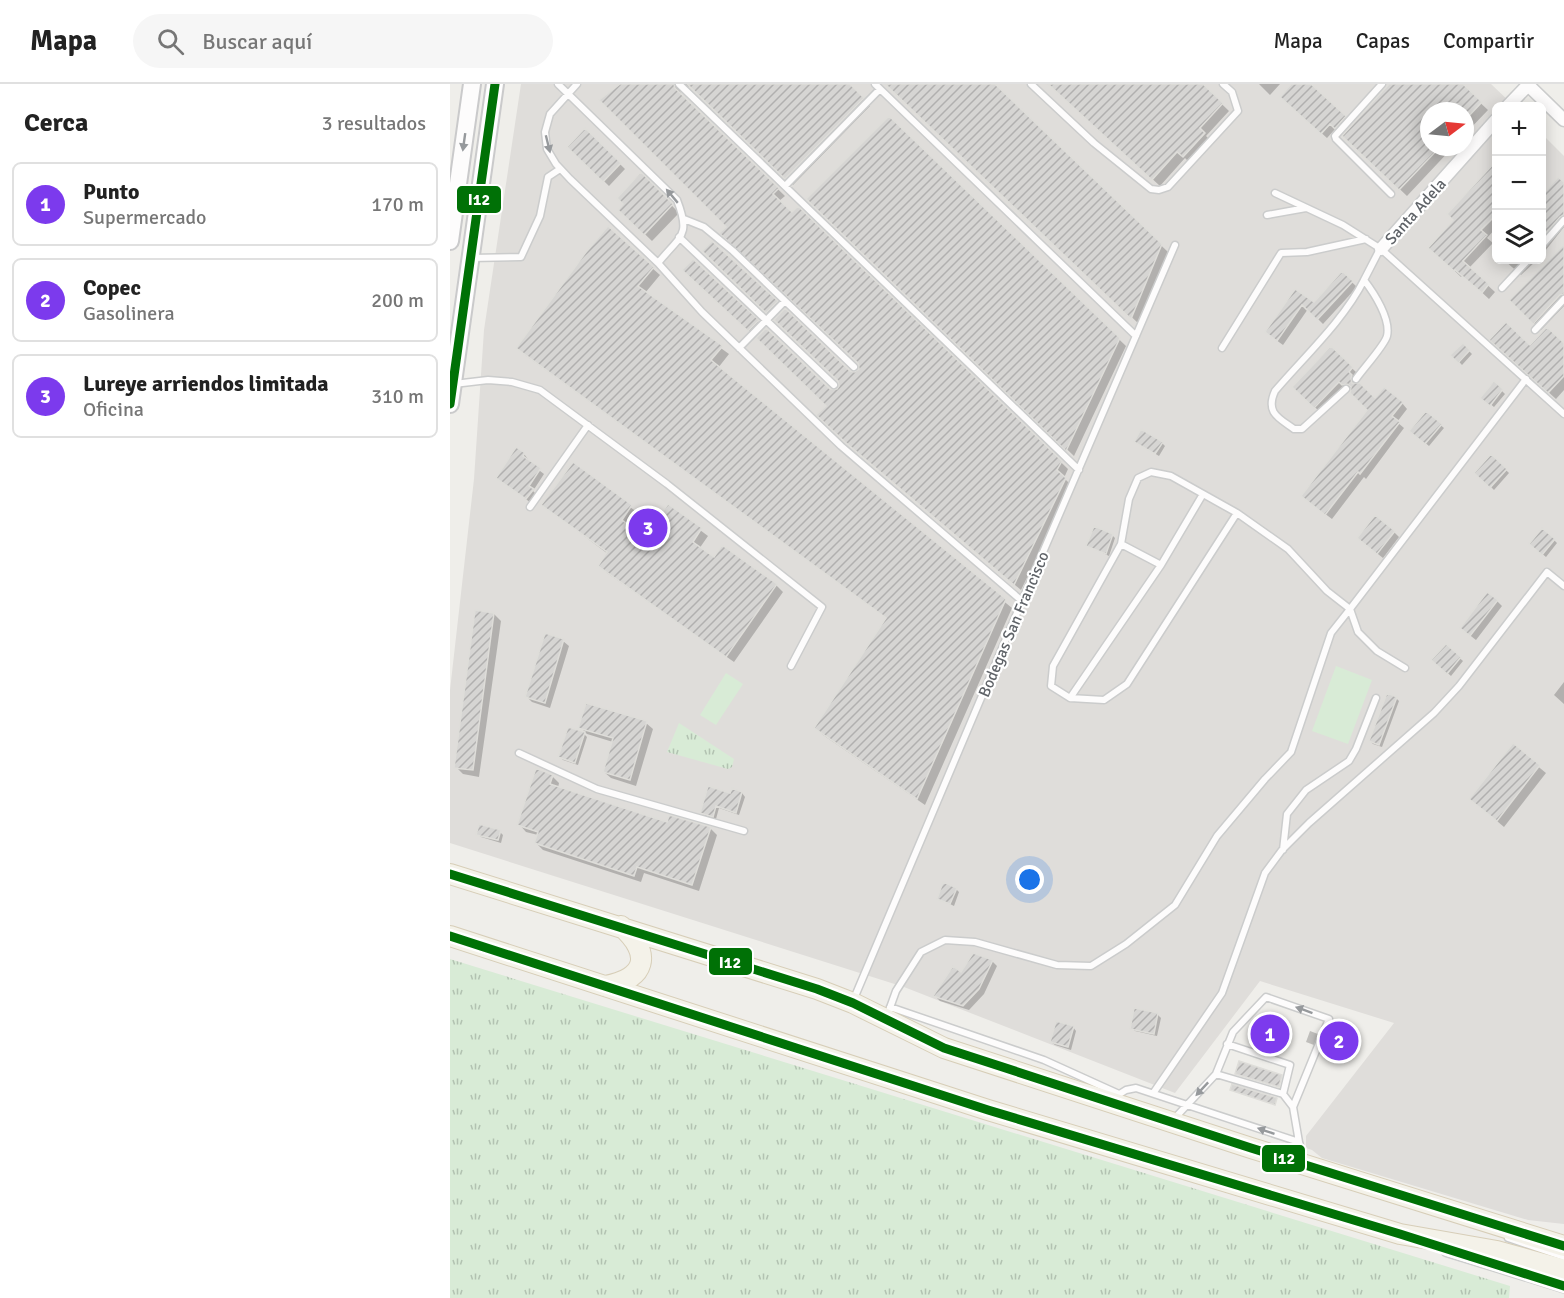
<!DOCTYPE html>
<html lang="es">
<head>
<meta charset="utf-8">
<style>
  body { margin:0; font-family:Signika,sans-serif; background:#f6f6f6; color:#222 }
  .controls { position:absolute; right:18px; top:18px; display:grid; overflow:hidden; border-radius:9px; box-shadow:0 3px 15px #0003 }
  .controls button { width:54px; height:54px; display:grid; place-items:center; padding:0; border:0; border-bottom:2px solid #e0e0e0; background:#fff; color:#222; font:30px sans-serif }
  .compass { position:absolute; left:970px; top:18px; width:54px; height:54px; border-radius:50%; background:#fff; box-shadow:0 3px 15px #0003; rotate:74deg }
  .you { position:absolute; left:580px; top:796px; width:21px; height:21px; margin:-15px; border:4px solid #fff; border-radius:50%; background:#1a73e8; box-shadow:0 0 0 9px #1a73e833 }
  .badge { display:grid; place-items:center; width:39px; height:39px; border-radius:50%; background:#7c3aed; color:#fff; font-size:20px; font-weight:700 }
  .pin { position:absolute; translate:-50% -50%; border:3px solid #fff; box-shadow:0 2px 6px #0006 }
  .list { margin:0; padding:0; list-style:none }
  h2 { display:flex; justify-content:space-between; align-items:center; height:78px; margin:0; padding:0 24px; font-size:26px }
  h2 small { font-size:20px; font-weight:400; color:#767676 }
  .list li { display:grid; grid-template-columns:39px 1fr auto; gap:18px; align-items:center; box-sizing:border-box; height:84px; margin:0 12px 12px; padding:0 12px; border:2px solid #e0e0e0; border-radius:9px }
  .list b { display:block; font-size:22px; white-space:nowrap }
  .list p { margin:0; font-size:20px; white-space:nowrap; color:#767676 }
  .list em { font-size:20px; font-style:normal; color:#767676 }
  .icon { flex:none; width:33px; height:33px; fill:none; stroke:currentColor; stroke-width:2; stroke-linecap:round; stroke-linejoin:round }
  .map { position:relative; flex:none; width:1114px; height:1214px; overflow:hidden }
  header { display:flex; align-items:center; gap:36px; box-sizing:border-box; height:84px; padding:0 30px; background:#fff; border-bottom:2px solid #e0e0e0 }
  header strong { font-size:28px }
  nav { display:flex; gap:33px; margin-inline-start:auto; font-size:21px }
  .search { width:420px; height:54px; background:#f6f6f6; display:flex; align-items:center; gap:15px; box-sizing:border-box; padding:0 21px; border-radius:33px; color:#767676; font-size:22px }
  main { display:flex }
  aside { flex:1; background:#fff }
  .map>svg:first-child { display:block }
  .industrial { fill:#dfddda; fill-rule:evenodd }
  .grass { fill:url(#grass-tufts) }
  .pitch { fill:#d8ebd6 }
  .shadow { fill:#0003 }
  .building { fill:url(#building-hatch); stroke:#deddd9; stroke-width:1.5 }
  .lines { fill:none; stroke-linecap:round; stroke-linejoin:round }
  .lane-casing { stroke:#cbcccc; stroke-width:9 }
  .street-casing { stroke:#cbcccc; stroke-width:15 }
  .secondary-casing { stroke:#cacacb; stroke-width:20 }
  .primary-casing { stroke:#d7ceb8; stroke-width:22 }
  .lane { stroke:#fdfcfc; stroke-width:6 }
  .street { stroke:#fdfcfc; stroke-width:12 }
  .secondary { stroke:#fdfcfc; stroke-width:16 }
  .primary { stroke:#f4f2e9; stroke-width:20 }
  .bus-1-casing { stroke:#fff; stroke-width:14 }
  .bus-1 { stroke:#007106; stroke-width:9 }
  .oneway { fill:#96999c }
  .labels { text-anchor:middle; stroke-width:4.5; stroke-linejoin:round; paint-order:stroke }
  .street-label { font-size:16px; fill:#5f6368; stroke:#fff }
  .line-badge { stroke:#fff; stroke-width:2 }
  .badge-label { font-size:16px; text-anchor:middle; font-weight:bold; fill:#fff }
</style>
</head>
<body>
<header>
<strong>Mapa</strong>
<div class="search"><svg class="icon" aria-label="search" viewBox="0 0 24 24"><circle cx="10" cy="10" r="6"/><path d="M15 15l6 6"/></svg>Buscar aquí</div>
<nav><a>Mapa</a><a>Capas</a><a>Compartir</a></nav>
</header>
<main>
<aside>
<h2>Cerca<small>3 resultados</small></h2>
<ul class="list">
<li><span class="badge">1</span><div><b>Punto</b><p>Supermercado</p></div><em>170 m</em></li>
<li><span class="badge">2</span><div><b>Copec</b><p>Gasolinera</p></div><em>200 m</em></li>
<li><span class="badge">3</span><div><b>Lureye arriendos limitada</b><p>Oficina</p></div><em>310 m</em></li>
</ul>
</aside>
<div class="map">
<svg width="1114" height="1214" viewBox="0 0 1114 1214">
  <defs>
    <pattern id="grass-tufts" width="24" height="20" patternUnits="userSpaceOnUse" patternTransform="scale(1.5)"><rect width="24" height="20" fill="#d8ebd6"/><path d="M3 7l-1-3M5 7V3M7 7l1-3M15 17l-1-3M17 17v-4M19 17l1-3" fill="none" stroke="#b2c2b1"/></pattern>
    <pattern id="building-hatch" width="6" height="6" patternUnits="userSpaceOnUse" patternTransform="scale(1.5)"><rect width="6" height="6" fill="#d6d5d3"/><path d="M-1 1l2-2M0 6l6-6M5 7l2-2" fill="none" stroke="#b1b0af"/></pattern>
  </defs>
  <rect width="100%" height="100%" fill="#efeeea"/>
  <path class="industrial" d="M71 0H1041L1064 22H1046V176H1092V50L1114 72V1140L1078 1136 872 1074 862 1066 856 1064V1052L944 939 810 897 725 1009 454 903 0 759V606L24 395 34 246ZM979 27H1015V63H979Z"/>
  <path class="grass" d="M229 639 284 675 282 683 278 685 217 668Z
    M0 875 1060 1202 1059 1214H0Z"/>
  <path class="pitch" d="M886 582 922 596 898 660 862 647Z
    M276 589 293 600 266 641 250 631Z"/>
  <path class="shadow" d="M172 0H397L420 22 343 101 241 3 233 2 230 7 232 12 335 112 329 117 342 130 348 124 618 385 614 394 622 402 571 506 404 365 378 322 380 306 388 307 391 302 389 297 400 288 408 289 411 284 410 279 278 142Z
    M436 0H543L718 168 689 240Z
    M599 0H751L779 27 756 52 761 57 740 79 735 74 710 102Z
    M809 0H830L820 11Z
    M843 0H859L900 38 891 49 886 44 877 54 837 18Z
    M942 0H1010L1038 26 1015 50V27H979V63H1003L957 112 894 52Z
    M439 34 676 262 624 372 358 115Z
    M135 46 175 85 159 102 119 63Z
    M1046 79V144L1037 154 1043 159 1019 184 1045 208 1039 215 1013 191 1011 193 980 163 1005 136Z
    M191 90 229 129 202 157 170 126Z
    M1108 95 1114 100V143L1092 171V114Z
    M158 145 210 191 195 209 279 270 268 284 562 524 475 721 373 651 366 644 438 535 75 271 68 264Z
    M262 159 332 223 322 233 254 167Z
    M1114 162V222L1091 246 1061 216Z
    M1054 176H1087L1071 191Z
    M243 177 313 242 304 251 234 186Z
    M892 189 907 203 873 240 858 225 833 261 822 253 846 207 864 220Z
    M1098 245 1114 261V306L1106 315 1048 262 1080 263Z
    M1013 261 1022 270 1012 281 1003 271Z
    M881 264 908 290 903 294 907 298 906 300 925 316 952 319 957 325 947 338 954 344 916 395 914 393 882 435 858 417 919 326 902 305 899 306 895 303 871 329 844 303Z
    M1044 299 1055 310 1044 323 1032 313Z
    M976 329 994 344 979 362 961 347Z
    M712 359 715 362 709 372 689 360Z
    M74 370 78 375 77 377 94 390 83 407 87 411 81 419 48 394Z
    M1042 373 1059 389 1044 406 1027 389Z
    M123 380 188 429 178 443 196 455 218 422 258 452 249 465 264 475 326 501 333 508 284 578 157 489 150 482 158 470 93 421Z
    M944 448 949 453 933 474 914 459Z
    M662 451 665 454 659 472 638 462Z
    M1104 456 1107 459 1096 473 1084 463Z
    M1047 517 1052 522 1026 556 1017 549Z
    M44 530 51 537 29 693 13 690 6 683Z
    M113 557 119 562 100 624 82 618 77 613Z
    M996 562 1013 577 1001 592 983 576Z
    M1114 598V620L1104 611Z
    M946 614 949 617 932 663 923 660 920 657Z
    M196 639 203 645 186 702 161 694 154 688 163 658 137 650 130 643Z
    M134 650 137 653 128 681 113 676 110 673Z
    M1063 662 1096 689 1054 743 1021 715Z
    M102 692 109 699 108 704 218 740 260 744 267 751 249 807 194 789 191 798 93 766 86 759 88 751 76 748 69 740Z
    M292 709 295 713 289 731 269 724 266 735 255 732 252 729 281 711Z
    M50 748 53 751 51 759 31 753 28 750Z
    M506 805 509 808 504 822 488 814Z
    M542 877 547 882 534 910 519 926 490 917 485 912 511 891Z
    M708 931 711 934 707 952 685 947 682 944Z
    M623 943 626 947 621 966 605 961 601 958Z
    M860 947 868 950 864 961 856 958Z
    M831 948 834 951 831 961 813 956 809 953Z"/>
  <path class="building" d="M170 0H224L225 4 329 104 323 110 342 128 348 122 612 377 607 386 616 394 564 501 395 358 366 331 376 322 306 254 316 244 380 305H387L389 302 388 297 324 236 335 224 400 287 405 288 409 285 408 279 269 149 276 143 149 16Z
    M237 0H400L414 14 335 95Z
    M435 0H545L712 160 681 235Z
    M598 0H753L773 19 750 44 755 49 733 73 727 68 702 96Z
    M841 0H861L896 32 885 45 880 40 871 50 830 13Z
    M939 0H1013L1032 18 1015 36V27H979V63H990L949 106 892 52Z
    M439 32 670 254 616 367 356 115Z
    M135 44 171 79 153 98 117 63Z
    M1047 76V130L1031 146 1037 151 1013 177 1039 200 1032 209 1005 186 1004 187 978 164 1003 136 997 130Z
    M191 88 223 120 194 151 168 126 173 120 167 114Z
    M1108 93 1114 98V131L1110 133 1092 154V111Z
    M158 142 204 183 188 202 273 262 261 276 556 515 467 715 364 644 436 534 66 264 136 168Z
    M262 157 328 217 316 229 252 167Z
    M1114 160V210L1110 211 1083 240 1059 216Z
    M243 175 309 236 298 247 232 186Z
    M892 187 903 197 867 236 852 221 827 257 815 248 845 205 864 218Z
    M1056 238 1080 261 1097 243 1114 259V292L1098 309 1039 256Z
    M1013 259 1020 266 1008 279 1000 271Z
    M881 262 903 283 899 288 902 291 901 295 902 299H910L925 314 934 303 953 318 942 332 950 338 910 390 908 388 875 431 851 412 917 326 900 309 901 303 897 300 892 301 889 298 864 324 842 303Z
    M1044 297 1053 305 1040 322 1030 314Z
    M976 327 992 340 975 360 959 347Z
    M691 345 713 358 705 370 684 358Z
    M66 363 75 369 73 372 91 384 79 402 84 405 76 415 46 394Z
    M1041 370 1057 385 1040 404 1024 389Z
    M123 378 182 421 172 436 195 453 218 420 252 444 243 458 264 473 272 461 327 500 276 573 148 482 157 468 91 421Z
    M925 431 945 447 927 470 907 454Z
    M644 442 663 450 656 470 636 462Z
    M1092 444 1105 455 1092 471 1079 460Z
    M1037 508 1048 516 1020 552 1010 544Z
    M25 526 44 529 23 686 4 684Z
    M95 549 114 555 95 619 75 613Z
    M996 560 1011 573 997 590 981 576Z
    M937 609 947 613 929 661 919 657Z
    M136 619 197 637 180 696 153 688 163 654 128 644Z
    M118 643 135 648 125 679 108 673Z
    M1063 659 1090 681 1047 737 1019 715Z
    M86 684 103 691 100 700 217 738 219 731 261 743 242 801 187 783 184 792 84 759 88 748 67 741Z
    M258 702 280 709 282 704 292 708 286 729 266 722 263 733 250 729Z
    M29 740 51 746 48 756 26 751Z
    M493 798 507 804 500 820 487 815Z
    M523 869 543 876 529 905 513 922 483 912 503 882 511 888Z
    M684 924 708 929 704 950 680 945Z
    M606 937 624 942 618 963 600 958Z
    M811 940 832 946 828 959 808 953Z
    M878 951 903 958 898 972 873 964Z
    M789 977 832 991 829 1003 785 990Z
    M782 1000 827 1014 825 1021 780 1006Z"/>
  <g class="lines">
    <g class="lane-casing">
      <path id="lane" d="M108 0 227 116C241 152 231 151 208 179
        M127 0 100 30 95 48 97 65 106 80 120 95 208 179 252 228 391 362 572 517
        M229 0 629 386
        M425 0 686 252
        M581 0 644 59 701 105 709 106 718 103 788 27 782 8 773 0
        M932 0 885 52 886 55 941 110
        M335 102 430 5
        M825 109 893 141 931 165 1114 330
        M817 131 856 124
        M234 135 254 143 283 167 404 283
        M229 153 384 301
        M1092 161 1114 136
        M21 174 71 173 90 132 98 93 110 85
        M914 196 930 165
        M1052 204 1078 176
        M1085 246 1114 215
        M289 264 335 217
        M772 264 831 169 857 168 916 155
        M4 300 38 296 62 298 90 306 217 400 372 523 341 582
        M896 305 852 345H844C829 334 815 329 825 307 854 273 894 236 914 196 924 209 941 235 937 252 935 261 912 286 906 295
        M80 423 138 341
        M671 460 711 481
        M955 584 927 567 908 548 900 525 1076 295
        M620 614 711 481 753 410
        M69 669 147 705 294 747
        M833 766 837 730 856 706 899 677 906 665 926 614
        M403 917 572 517 725 161
        M440 923 594 976 669 1010
        M437 932 446 907 471 868 495 856 525 858 607 881 641 882 676 860 725 821 767 752 815 695 841 668 881 549 900 525 877 507 838 465 787 429 721 392 701 388 688 394 679 415 671 460 603 582 601 602 620 614 654 616 677 600 787 429
        M777 960 840 981 833 1010
        M766 990 783 948 816 913 879 935 843 1023
        M704 1008 772 909 815 789 832 766 859 739 984 629 1009 602 1097 488 1114 502
        M668 1011 676 1006 686 1004 849 1058 854 1077
        M723 1036 766 990 833 1010 843 1023 849 1058
        M1058 1154 1114 1173"/>
    </g>
    <g class="street-casing">
      <path id="street" d="M1077 0 1114 36
        M1058 22 1078 1
        M931 165 1046 36
        M997 1166 1114 1202"/>
    </g>
    <g class="secondary-casing">
      <path id="secondary" d="M0 157 22 0
        M0 320 45 0"/>
    </g>
    <g class="primary-casing">
      <path id="primary" d="M0 790 367 905 403 919 494 964 801 1064 1114 1162
        M0 852 538 1026 950 1150 1047 1167 1114 1186
        M155 902C196 895 203 870 171 842"/>
    </g>
    <use href="#lane" class="lane"/>
    <use href="#street" class="street"/>
    <use href="#secondary" class="secondary"/>
    <use href="#primary" class="primary"/>
    <g class="bus-1-casing">
      <path id="bus-1" d="M0 320 45 0
        M0 790 367 905 403 919 494 964 801 1064 1114 1162
        M0 852 538 1026 950 1150 1114 1202"/>
    </g>
    <use href="#bus-1" class="bus-1"/>
  </g>
  <defs><path id="oneway-solid" d="M-6-.8H1V-3.2L6.5 0L1 3.2V.8H-6Z" transform="scale(1.5)"/></defs>
  <g class="oneway">
    <use href="#oneway-solid" transform="translate(14 58) rotate(98)"/>
    <use href="#oneway-solid" transform="translate(98 60) rotate(76)"/>
    <use href="#oneway-solid" transform="translate(222 112) rotate(-130)"/>
    <use href="#oneway-solid" transform="translate(854 926) rotate(-160)"/>
    <use href="#oneway-solid" transform="translate(752 1005) rotate(133)"/>
    <use href="#oneway-solid" transform="translate(816 1047) rotate(-161)"/>
  </g>
  <g class="labels">
    <g class="street-label">
      <text transform="translate(965 127) rotate(-48)" y="6">Santa Adela</text>
      <text transform="translate(563 540) rotate(-67)" y="6">Bodegas San Francisco</text>
    </g>
  </g>
  <g class="line-badge">
    <rect x="6" y="101" width="46" height="29" rx="6" fill="#007106"/>
    <rect x="258" y="863" width="45" height="29" rx="6" fill="#007106"/>
    <rect x="811" y="1060" width="45" height="29" rx="6" fill="#007106"/>
  </g>
  <g class="badge-label">
    <text x="29" y="121">I12</text>
    <text x="280" y="884">I12</text>
    <text x="834" y="1080">I12</text>
  </g>
</svg>
<div class="controls">
<button>+</button>
<button>−</button>
<button><svg class="icon" aria-label="layers" viewBox="0 0 24 24"><path d="M12 4l9 5-9 5-9-5zM3 14l9 5 9-5"/></svg></button>
</div>
<svg class="compass" viewBox="-18 -18 36 36"><path d="M0-13l5 13h-10z" fill="#e53935"/><path d="M0 13l5-13h-10z" fill="#767676"/></svg>
<div class="you"></div>
<div class="pin badge" style="left:820px;top:950px">1</div>
<div class="pin badge" style="left:889px;top:957px">2</div>
<div class="pin badge" style="left:198px;top:444px">3</div>
</div>
</main>
</body>
</html>
